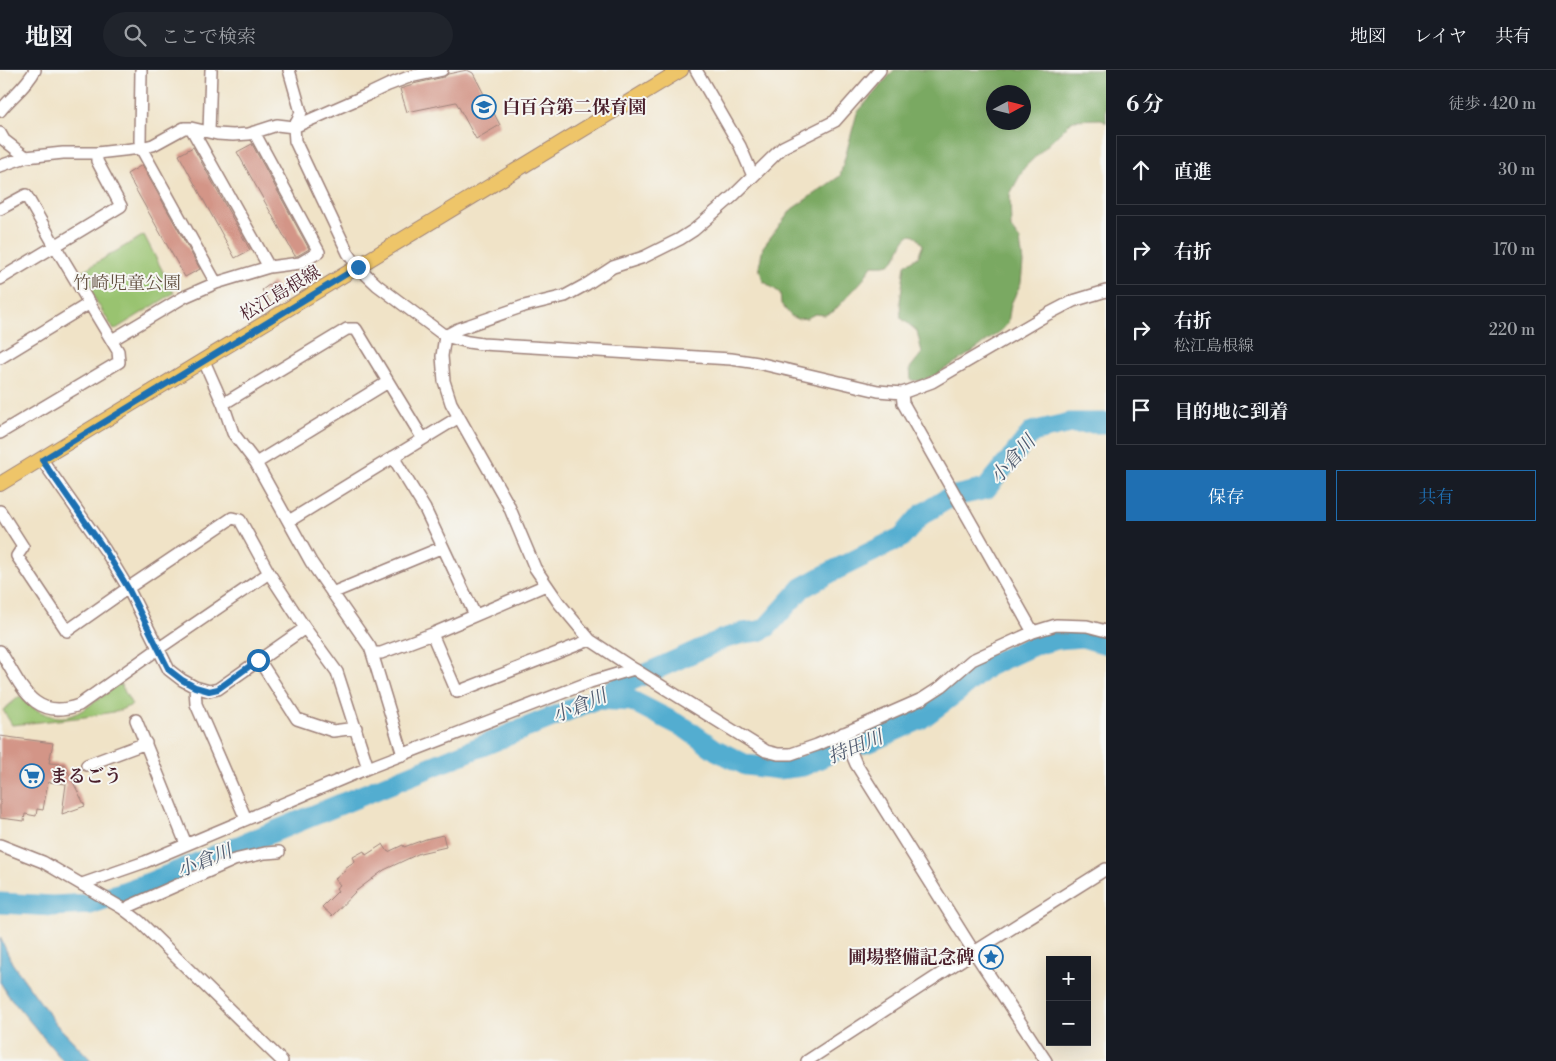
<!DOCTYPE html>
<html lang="ja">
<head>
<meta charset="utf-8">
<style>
  body { margin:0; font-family:"Libre Bodoni","Noto Serif JP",serif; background:#20242c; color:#f1f3f6 }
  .controls { position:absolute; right:15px; bottom:15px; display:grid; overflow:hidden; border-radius:0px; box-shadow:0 5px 20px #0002 }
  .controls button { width:45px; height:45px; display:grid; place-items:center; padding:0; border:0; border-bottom:1px solid #363941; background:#171b24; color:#f1f3f6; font:25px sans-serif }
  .compass { position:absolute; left:986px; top:15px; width:45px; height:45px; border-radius:50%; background:#171b24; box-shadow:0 5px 20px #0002; rotate:83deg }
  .stop { position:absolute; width:15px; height:15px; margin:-11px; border:4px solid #1f6fb2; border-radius:50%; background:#fff }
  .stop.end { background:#1f6fb2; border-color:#fff; box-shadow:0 1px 5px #0008 }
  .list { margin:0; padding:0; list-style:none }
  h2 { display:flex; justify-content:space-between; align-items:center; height:65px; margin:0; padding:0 20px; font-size:21px }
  h2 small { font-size:16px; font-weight:400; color:#9ea1a6 }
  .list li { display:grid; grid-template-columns:32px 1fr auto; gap:15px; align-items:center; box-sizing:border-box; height:70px; margin:0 10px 10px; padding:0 10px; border:1px solid #363941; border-radius:0px }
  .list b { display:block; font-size:19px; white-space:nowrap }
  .list p { margin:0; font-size:16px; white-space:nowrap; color:#9ea1a6 }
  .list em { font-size:16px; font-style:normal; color:#9ea1a6 }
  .actions { display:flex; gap:10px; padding:15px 20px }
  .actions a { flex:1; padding:11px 0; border:1px solid #1f6fb2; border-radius:0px; text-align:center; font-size:18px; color:#1f6fb2 }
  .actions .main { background:#1f6fb2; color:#fff }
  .icon { flex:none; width:28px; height:28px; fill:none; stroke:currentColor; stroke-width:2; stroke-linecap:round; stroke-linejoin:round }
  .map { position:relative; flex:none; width:1106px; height:991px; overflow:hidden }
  header { display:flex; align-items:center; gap:30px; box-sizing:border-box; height:70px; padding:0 25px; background:#171b24; border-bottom:1px solid #363941 }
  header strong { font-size:24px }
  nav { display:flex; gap:28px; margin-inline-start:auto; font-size:18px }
  .search { width:350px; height:45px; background:#20242c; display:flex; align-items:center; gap:12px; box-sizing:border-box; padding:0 18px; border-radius:28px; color:#9ea1a6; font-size:19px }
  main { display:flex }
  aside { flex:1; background:#171b24 }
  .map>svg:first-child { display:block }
  .green { fill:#99c370; stroke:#72714e }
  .forest { fill:#7aa962; stroke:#626446; fill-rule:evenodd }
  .water { fill:#52add0; stroke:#4e667e }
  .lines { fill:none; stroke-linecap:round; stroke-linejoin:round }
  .river { stroke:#52add0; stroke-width:21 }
  .building { fill:#d39587 }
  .minor-casing { stroke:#9d8179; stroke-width:14 }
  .major-casing { stroke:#9d8179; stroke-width:16 }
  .minor { stroke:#fff; stroke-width:11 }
  .major { stroke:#eec569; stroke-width:14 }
  .route { stroke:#1f6fb2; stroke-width:6 }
  .labels { text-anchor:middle; stroke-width:4; stroke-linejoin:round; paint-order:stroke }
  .poi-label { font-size:18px; font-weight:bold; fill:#4a1f2b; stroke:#f6f6f2; text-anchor:start }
  .park-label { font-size:18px; fill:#625040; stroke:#f6f6f2 }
  .street-label { font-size:18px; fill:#4a1f2b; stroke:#f6f6f2 }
  .water-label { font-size:19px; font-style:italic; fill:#4d586d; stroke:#f6f6f2 }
</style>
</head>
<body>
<header>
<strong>地図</strong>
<div class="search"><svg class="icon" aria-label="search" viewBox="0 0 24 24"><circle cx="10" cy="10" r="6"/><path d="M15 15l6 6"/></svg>ここで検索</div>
<nav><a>地図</a><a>レイヤ</a><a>共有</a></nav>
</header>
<main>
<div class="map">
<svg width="1106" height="991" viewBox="0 0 1106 991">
  <rect width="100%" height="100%" fill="#f6f6f2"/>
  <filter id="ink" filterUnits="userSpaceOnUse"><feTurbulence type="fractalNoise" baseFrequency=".02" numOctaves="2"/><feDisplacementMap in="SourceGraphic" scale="10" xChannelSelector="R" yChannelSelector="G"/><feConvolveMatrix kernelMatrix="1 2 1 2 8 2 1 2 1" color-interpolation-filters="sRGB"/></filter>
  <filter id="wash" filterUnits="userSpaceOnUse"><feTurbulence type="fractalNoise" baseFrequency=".0096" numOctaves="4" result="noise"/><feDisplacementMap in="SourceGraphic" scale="20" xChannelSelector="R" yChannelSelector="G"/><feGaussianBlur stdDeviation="1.12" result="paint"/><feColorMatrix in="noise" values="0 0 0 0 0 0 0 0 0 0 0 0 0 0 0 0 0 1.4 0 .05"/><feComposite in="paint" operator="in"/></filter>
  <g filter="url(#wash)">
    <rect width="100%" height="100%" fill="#f0e3c7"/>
    <path class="green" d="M144 165 174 223 114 260 79 203Z
      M120 613 132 635 118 641 85 647 12 655 3 640 20 626C33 640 53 652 73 645 84 641 109 621 120 613Z"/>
    <path class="forest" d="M894 0H1106V53L1101 49 1073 50 1024 98 1010 124 1011 158 1020 170 1023 193 1021 213 1011 234 1008 253 1002 260 972 282 937 304 920 311 911 310 910 298 922 283 917 261 901 248 900 232 905 195 918 187 923 175 915 165 911 164C899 171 901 188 889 194 884 196 877 195 872 195L862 211 833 242 825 245 815 244 807 248 797 249 791 246 781 234 780 223 763 211 759 197 763 177 792 139 840 106 857 43ZM994 22H1024V52H994Z"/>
    <path class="water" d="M0 831H17L34 837H0Z
      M0 867 12 893 56 954 92 991H63L8 925 0 912Z"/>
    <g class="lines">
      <path class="river" d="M596 629 632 631 685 658 716 680 746 695 779 699 803 696 835 681 872 671 919 650 957 622 988 596 1034 575 1058 569 1082 567 1106 574
        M0 833 53 836 90 834 149 813 596 629 632 610 723 569 743 563 760 561 767 557 802 518 833 501 902 467 921 445 950 427 986 419 1032 362 1070 353H1106"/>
    </g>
    <g id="blocks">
      <path class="building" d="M467 0 473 3 500 55 476 69 456 32 407 42 400 19 413 15V14L444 7 448 4Z
        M252 74 309 179 297 186H295L237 82Z
        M193 77 250 180 235 188 179 85Z
        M142 95 200 199 185 207 127 104Z
        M273 212 283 227 272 234 262 220Z
        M0 666 53 673 49 693 64 694 85 736 62 744 66 714 48 712 43 740 37 739 36 746 25 744 24 751 0 748Z
        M443 765 446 777 420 783 384 800 356 821 332 846 322 837 338 821 336 818 340 815 335 809 346 800 345 798 355 791 353 787 364 781 366 785 383 774 388 782 403 775 404 777 426 769Z"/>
    </g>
  </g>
  <g filter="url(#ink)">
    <use href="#blocks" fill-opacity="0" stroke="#9d8179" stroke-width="1"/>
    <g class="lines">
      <g class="minor-casing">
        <path id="minor" d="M141 0 140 71 141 78 216 213
          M289 0 301 42 298 50 294 57 295 71 348 183 358 197 377 215 445 266 468 272 482 274 731 289 758 293 878 321 902 323 932 312 1048 244 1073 231 1106 221
          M696 0 740 76 753 106
          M0 41C11 27 27 16 35 0
          M191 58 269 197
          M209 62 211 0
          M0 63 4 70 26 87
          M0 96 26 87 63 83H97L141 78 153 75 184 58H191L217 64 233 65 249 64 277 55 294 57 367 25 388 15 409 7 442 0
          M0 139 26 125 55 176 121 136 97 91V83
          M0 209 55 176 118 281 119 292 0 363
          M445 266 442 286 444 311 451 333 508 434 535 498 559 533 590 570 634 599 766 681 778 684H791L817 675 922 629 942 616 972 590 1033 562 1056 555 1087 556 1106 561
          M445 266 458 259 524 236 565 226 587 214 613 197 644 187 680 169 694 160 733 126 783 77 835 51 880 0
          M112 270 184 227 216 213 269 197 300 193 319 182 254 62
          M0 288 90 233
          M204 291 223 334 233 363 256 393 311 492 370 577 372 583
          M902 323 903 333 1033 562
          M223 334 347 259H356L423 369 459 347
          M393 387 425 439 475 545
          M42 390 105 480 128 518 169 600 182 610 195 617 209 621 218 619 305 558
          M256 393 388 312
          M0 441 23 477 17 486 67 561 128 518 232 448 240 450 269 503 305 558 337 602 368 698
          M289 451 423 369
          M546 515 432 564 457 622 590 570
          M332 523 443 477
          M0 581C21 614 32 652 79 635L158 579 269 503
          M259 590 297 649 333 661 356 658
          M195 617 196 634 246 749
          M136 650 186 774
          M843 663 856 694 974 882 1046 991
          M403 685 372 583H381L432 564
          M87 695 146 673
          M0 775 43 792 122 838 139 851 282 991
          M82 814 145 792 368 698 590 612 634 599
          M130 836 234 790 265 783 279 782
          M807 991 974 882 1106 799"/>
      </g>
      <g class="major-casing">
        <path id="major" d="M0 414 681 0"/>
      </g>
      <use href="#minor" class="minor"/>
      <use href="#major" class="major"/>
    </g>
  </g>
  <g class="lines" filter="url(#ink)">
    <path class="route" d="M258 590 218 619 209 621 195 617 182 610 169 600 128 518 105 480 42 390 358 197"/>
  </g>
  <defs>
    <g id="school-ring" transform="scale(1.25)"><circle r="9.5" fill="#f6f6f2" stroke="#1f6fb2" stroke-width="1.5"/><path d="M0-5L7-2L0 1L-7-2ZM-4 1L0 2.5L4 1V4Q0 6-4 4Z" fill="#1f6fb2"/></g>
    <g id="supermarket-ring" transform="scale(1.25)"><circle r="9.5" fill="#f6f6f2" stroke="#1f6fb2" stroke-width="1.5"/><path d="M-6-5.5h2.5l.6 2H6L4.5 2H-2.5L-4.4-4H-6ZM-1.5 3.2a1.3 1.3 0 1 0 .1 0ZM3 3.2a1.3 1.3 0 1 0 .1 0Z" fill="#1f6fb2"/></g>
    <g id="sight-ring" transform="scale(1.25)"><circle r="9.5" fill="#f6f6f2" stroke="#1f6fb2" stroke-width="1.5"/><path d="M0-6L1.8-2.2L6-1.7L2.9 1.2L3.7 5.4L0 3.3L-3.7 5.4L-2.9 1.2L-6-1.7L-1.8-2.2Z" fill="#1f6fb2"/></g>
  </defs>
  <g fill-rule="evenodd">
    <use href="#school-ring" x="484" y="37"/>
    <use href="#supermarket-ring" x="32" y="706"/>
    <use href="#sight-ring" x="991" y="887"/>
  </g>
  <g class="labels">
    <g class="poi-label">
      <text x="502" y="43">白百合第二保育園</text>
      <text x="50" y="712">まるごう</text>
      <text x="974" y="893" text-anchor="end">圃場整備記念碑</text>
    </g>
    <g class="park-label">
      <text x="127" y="219">竹崎児童公園</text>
    </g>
    <g class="street-label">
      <text transform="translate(280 223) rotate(-31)" y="6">松江島根線</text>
    </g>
    <g class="water-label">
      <text transform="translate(1012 389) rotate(-48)" y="7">小倉川</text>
      <text transform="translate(579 635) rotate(-23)" y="7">小倉川</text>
      <text transform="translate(855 676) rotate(-22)" y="7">持田川</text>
      <text transform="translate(204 790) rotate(-22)" y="7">小倉川</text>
    </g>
  </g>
</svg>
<div class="controls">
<button>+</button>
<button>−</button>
</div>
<svg class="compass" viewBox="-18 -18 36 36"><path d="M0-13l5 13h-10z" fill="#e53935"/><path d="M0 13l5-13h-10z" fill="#9ea1a6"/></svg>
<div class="stop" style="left:258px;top:590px"></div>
<div class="stop end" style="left:358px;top:197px"></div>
</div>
<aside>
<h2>6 分<small>徒歩 · 420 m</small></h2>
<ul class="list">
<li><svg class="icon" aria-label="ahead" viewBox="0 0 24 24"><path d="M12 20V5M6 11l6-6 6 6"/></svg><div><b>直進</b></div><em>30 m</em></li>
<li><svg class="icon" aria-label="right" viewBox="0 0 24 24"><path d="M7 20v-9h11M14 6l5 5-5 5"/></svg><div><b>右折</b></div><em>170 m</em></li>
<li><svg class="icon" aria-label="right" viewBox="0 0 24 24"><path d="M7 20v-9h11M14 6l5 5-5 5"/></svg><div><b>右折</b><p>松江島根線</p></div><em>220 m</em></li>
<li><svg class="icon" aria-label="arrive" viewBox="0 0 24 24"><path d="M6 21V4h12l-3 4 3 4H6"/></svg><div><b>目的地に到着</b></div></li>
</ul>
<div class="actions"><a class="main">保存</a><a>共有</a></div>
</aside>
</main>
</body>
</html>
